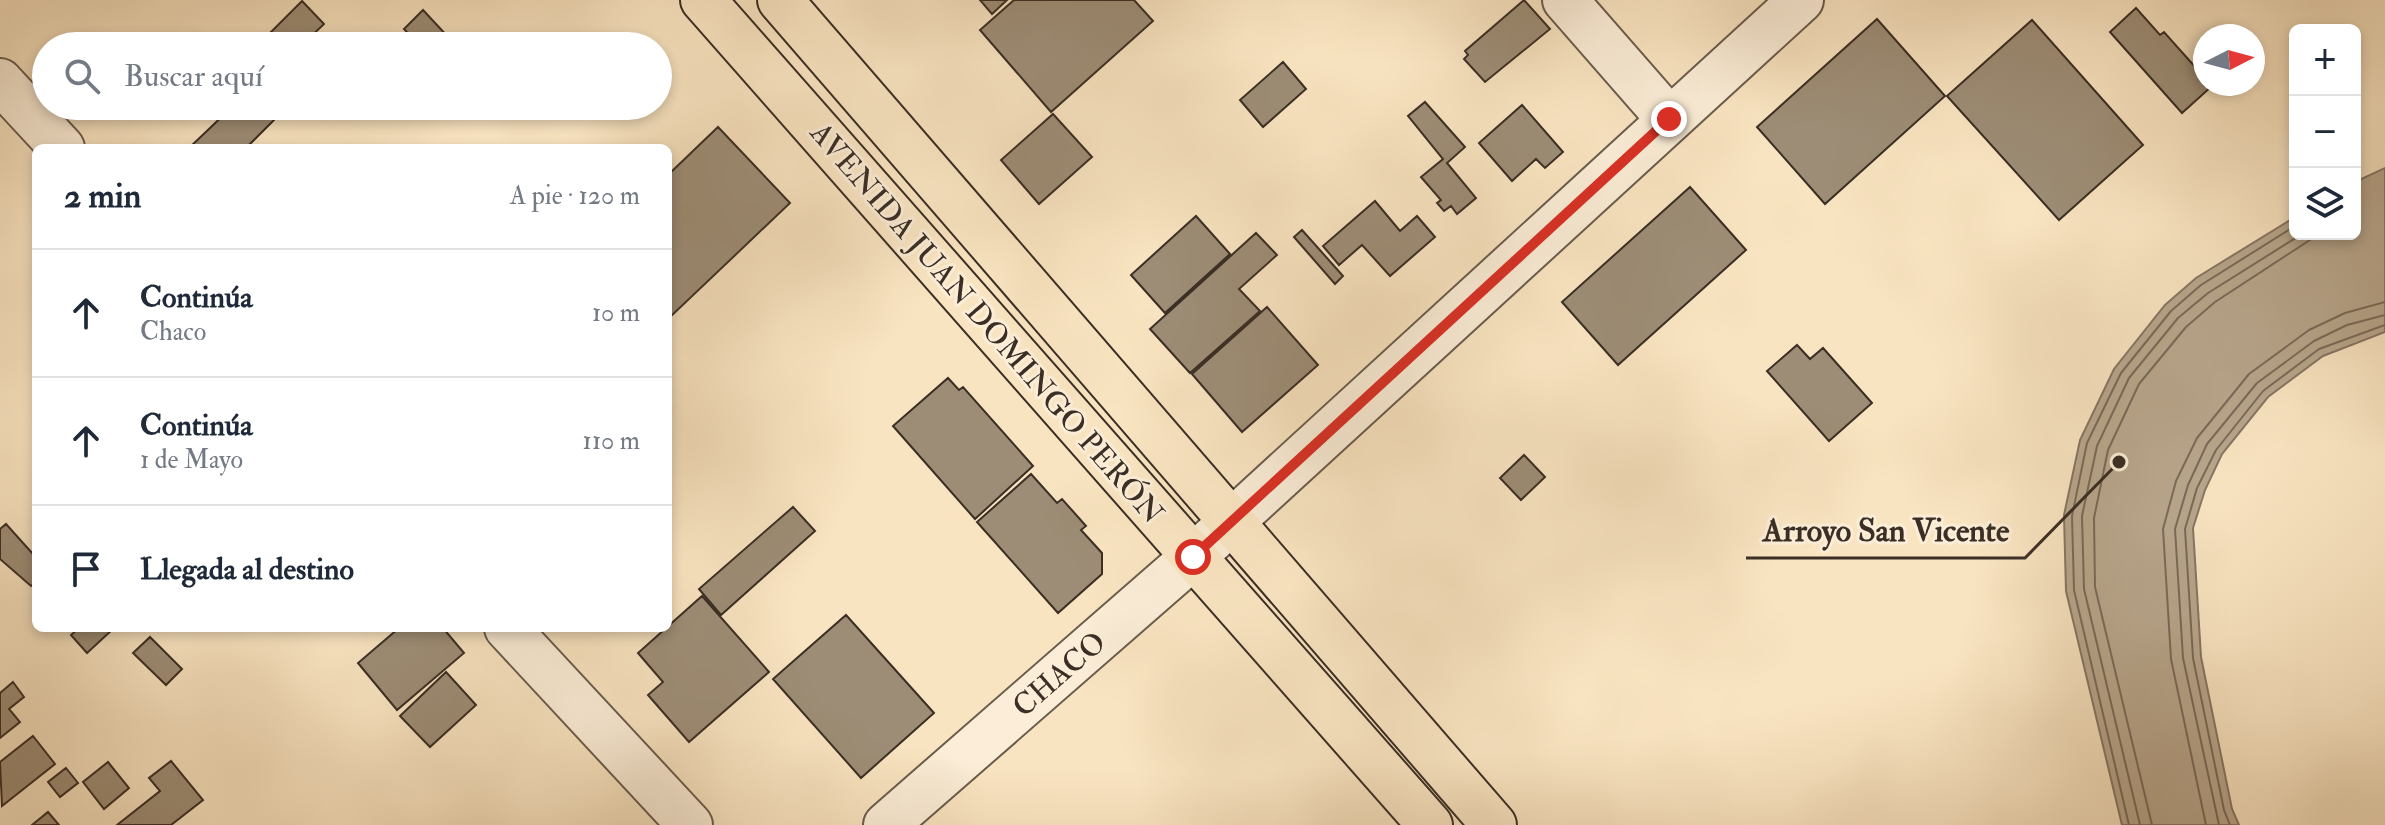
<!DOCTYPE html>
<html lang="es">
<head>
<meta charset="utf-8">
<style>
  body { margin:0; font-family:"IM FELL Double Pica",serif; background:#f6f6f7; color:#1f2937 }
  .controls { position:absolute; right:24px; top:24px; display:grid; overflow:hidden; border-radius:12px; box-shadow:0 4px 12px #0003 }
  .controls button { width:72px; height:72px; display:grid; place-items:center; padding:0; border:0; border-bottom:2px solid #e0e1e3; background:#fff; color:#1f2937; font:40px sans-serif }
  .compass { position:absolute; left:2193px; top:24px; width:72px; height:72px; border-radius:50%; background:#fff; box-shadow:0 4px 12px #0003; rotate:84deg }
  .stop { position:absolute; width:24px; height:24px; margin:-18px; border:6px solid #d93025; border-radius:50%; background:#fff }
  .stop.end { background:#d93025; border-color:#fff; box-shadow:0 2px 8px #0008 }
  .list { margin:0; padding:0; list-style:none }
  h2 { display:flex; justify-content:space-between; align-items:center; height:104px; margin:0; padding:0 32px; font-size:34px }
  h2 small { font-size:26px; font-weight:400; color:#747a83 }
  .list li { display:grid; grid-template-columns:52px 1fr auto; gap:24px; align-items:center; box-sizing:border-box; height:128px; padding:0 32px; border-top:2px solid #e0e1e3 }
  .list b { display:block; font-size:30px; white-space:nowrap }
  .list p { margin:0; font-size:26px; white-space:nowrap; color:#747a83 }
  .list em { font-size:26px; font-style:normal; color:#747a83 }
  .icon { flex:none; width:44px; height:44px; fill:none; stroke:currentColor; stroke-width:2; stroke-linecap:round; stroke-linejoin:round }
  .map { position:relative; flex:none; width:2385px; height:825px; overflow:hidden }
  .search { position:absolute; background:#fff; box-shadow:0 4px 12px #0003; left:32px; top:32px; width:640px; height:88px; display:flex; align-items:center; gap:20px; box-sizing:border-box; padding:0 28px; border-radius:44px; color:#747a83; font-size:30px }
  .panel { position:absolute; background:#fff; box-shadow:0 4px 12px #0003; left:32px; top:144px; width:640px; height:488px; border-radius:12px }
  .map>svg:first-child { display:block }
  .water { fill:#b8a68c; stroke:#867663; stroke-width:2 }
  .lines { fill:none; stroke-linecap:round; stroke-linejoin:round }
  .shore { stroke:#796a58; stroke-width:2 }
  .building { fill:#9d8d76; stroke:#3a2e25; stroke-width:2 }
  .minor-casing { stroke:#6a5c4c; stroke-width:48 }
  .major-casing { stroke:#3a2e25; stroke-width:48 }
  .minor { stroke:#fbedd7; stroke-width:44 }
  .major { stroke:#f9e4c1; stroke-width:44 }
  .route { stroke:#d93025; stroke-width:10 }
  .labels { text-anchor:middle; stroke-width:6; stroke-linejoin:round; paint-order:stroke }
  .street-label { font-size:30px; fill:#3a2e25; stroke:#fbedd7 }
  .leader { fill:none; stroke:#3a2e25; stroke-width:3 }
  .callout-dot { fill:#3a2e25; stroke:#fbedd7; stroke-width:3 }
  .callout-label { font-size:32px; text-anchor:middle; font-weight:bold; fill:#3a2e25; stroke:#fbedd7; stroke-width:6; stroke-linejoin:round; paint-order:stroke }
</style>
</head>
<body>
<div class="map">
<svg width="2385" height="825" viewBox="0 0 2385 825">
  <rect width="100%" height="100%" fill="#f9e4c1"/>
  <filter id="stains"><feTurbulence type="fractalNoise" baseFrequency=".0025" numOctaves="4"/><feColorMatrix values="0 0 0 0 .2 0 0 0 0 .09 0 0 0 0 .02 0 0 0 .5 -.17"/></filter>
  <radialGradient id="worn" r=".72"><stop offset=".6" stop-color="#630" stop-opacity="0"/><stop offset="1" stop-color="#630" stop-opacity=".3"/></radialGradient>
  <path class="water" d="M2385 168V332L2323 356 2268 397 2222 454 2205 490 2193 528 2201 657 2232 809 2239 825H2122L2066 591 2064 515 2080 440 2114 369 2165 305 2196 278 2295 217V234H2355V182Z"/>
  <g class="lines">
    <path class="shore" d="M2129 825 2074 590 2072 516 2087 443 2121 373 2171 311 2201 285 2295 226
      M2140 825 2084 589 2082 516 2097 446 2129 378 2178 318 2208 293 2302 234
      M2152 825 2095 587 2094 518 2108 450 2139 384 2186 327 2215 302 2319 234
      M2206 825 2171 659 2163 529 2176 481 2197 438 2249 374 2309 330 2345 313 2385 302
      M2219 825 2183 658 2175 529 2188 485 2207 444 2257 383 2314 341 2347 325 2385 315
      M2230 825 2224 810 2193 658 2185 529 2197 488 2216 450 2263 391 2319 349 2385 325"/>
  </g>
  <path class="building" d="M980 0H1007L992 14Z
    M1014 0H1134L1153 21 1051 112 980 30Z
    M1524 0 1550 29 1485 82 1464 59 1468 55 1465 51Z
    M302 1 324 24 301 46H257Z
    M2136 8 2160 35 2164 32 2205 78V84L2212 86 2182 113 2110 32Z
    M423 10 450 39 443 46H420L404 29Z
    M1877 19 1945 96 1825 204 1757 127Z
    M2032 20 2143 145 2059 220 1947 96Z
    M1283 62 1306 89 1263 127 1240 100Z
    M1425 102 1465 147 1447 163 1476 198 1457 214 1451 206 1444 211 1437 203 1441 200 1421 177 1443 159 1408 116Z
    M1522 105 1563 152 1545 168 1536 159 1512 181 1479 143Z
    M233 106H269L278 116 246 148H189Z
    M1053 114 1092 157 1039 204 1001 160Z
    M718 127 790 203 668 319V175Z
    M1690 187 1746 250 1618 365 1562 302Z
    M1375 201 1400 231 1417 216 1435 237 1390 276 1362 245 1339 265 1323 246Z
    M1196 216 1230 254 1165 313 1131 275Z
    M1302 230 1343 276 1335 284 1294 237Z
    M1256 233 1277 255 1239 289 1260 311 1190 373 1150 329Z
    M1267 307 1318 365 1242 432 1192 374Z
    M1797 345 1810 359 1823 348 1872 403 1829 441 1767 371Z
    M948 378 959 390 963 387 1033 466 975 519 893 426Z
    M1524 455 1545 477 1521 500 1500 478Z
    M1031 474 1057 503 1062 499 1086 526 1081 530 1102 553V574L1058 613 977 522Z
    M793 507 815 531 721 615 699 589Z
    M6 524 32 553 36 549V582L31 586 0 559V529Z
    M702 596 769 672 689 742 648 695 663 682 638 653Z
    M846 615 934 713 861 778 773 679Z
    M79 628H114L87 653 71 635Z
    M399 628H443L464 653 397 710 358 663Z
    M150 637 182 669 166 685 133 653Z
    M446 672 476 705 430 747 400 716Z
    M13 682 24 697 9 709 20 722 0 738V693Z
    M33 736 55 764 2 806 0 762Z
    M171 761 203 800 171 825H117L160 791 149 778Z
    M108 762 129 788 104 809 83 782Z
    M66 768 78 783 60 797 48 782Z
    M48 812 59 825H32Z"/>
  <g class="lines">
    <g class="minor-casing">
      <path id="minor" d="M1565 0 1669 119
        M0 81 62 148
        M507 628 690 825
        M886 825 1193 557 1801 0"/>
    </g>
    <g class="major-casing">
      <path id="major" d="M703 0 1430 825
        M780 0 1494 825"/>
    </g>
    <use href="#minor" class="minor"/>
    <use href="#major" class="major"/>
  </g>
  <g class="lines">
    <path class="route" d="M1193 557 1669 119"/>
  </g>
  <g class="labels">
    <g class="street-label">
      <text transform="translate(987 323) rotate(49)" y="10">AVENIDA JUAN DOMINGO PERÓN</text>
      <text transform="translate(1059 674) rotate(-41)" y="10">CHACO</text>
    </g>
  </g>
  <path class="leader" d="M2119 462L2025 558H1746"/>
  <circle class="callout-dot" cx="2119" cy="462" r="8"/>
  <g class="callout-label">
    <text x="1886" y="541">Arroyo San Vicente</text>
  </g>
  <rect width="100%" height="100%" filter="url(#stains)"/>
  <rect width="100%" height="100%" fill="url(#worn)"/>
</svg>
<div class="controls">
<button>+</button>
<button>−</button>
<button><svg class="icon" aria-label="layers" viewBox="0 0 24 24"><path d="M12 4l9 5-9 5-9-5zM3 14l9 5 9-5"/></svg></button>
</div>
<svg class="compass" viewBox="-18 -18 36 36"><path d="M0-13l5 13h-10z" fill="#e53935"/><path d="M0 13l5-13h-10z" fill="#747a83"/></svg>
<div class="stop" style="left:1193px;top:557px"></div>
<div class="stop end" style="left:1669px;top:119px"></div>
<div class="search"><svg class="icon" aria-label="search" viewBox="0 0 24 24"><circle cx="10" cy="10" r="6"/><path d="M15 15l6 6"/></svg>Buscar aquí</div>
<section class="panel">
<h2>2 min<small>A pie · 120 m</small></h2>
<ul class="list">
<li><svg class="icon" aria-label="ahead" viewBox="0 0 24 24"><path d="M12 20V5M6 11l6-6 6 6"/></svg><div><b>Continúa</b><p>Chaco</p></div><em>10 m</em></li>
<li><svg class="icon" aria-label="ahead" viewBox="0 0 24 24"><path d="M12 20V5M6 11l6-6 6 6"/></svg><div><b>Continúa</b><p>1 de Mayo</p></div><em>110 m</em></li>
<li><svg class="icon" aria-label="arrive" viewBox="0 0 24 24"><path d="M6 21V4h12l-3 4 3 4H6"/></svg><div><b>Llegada al destino</b></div></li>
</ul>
</section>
</div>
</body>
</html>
